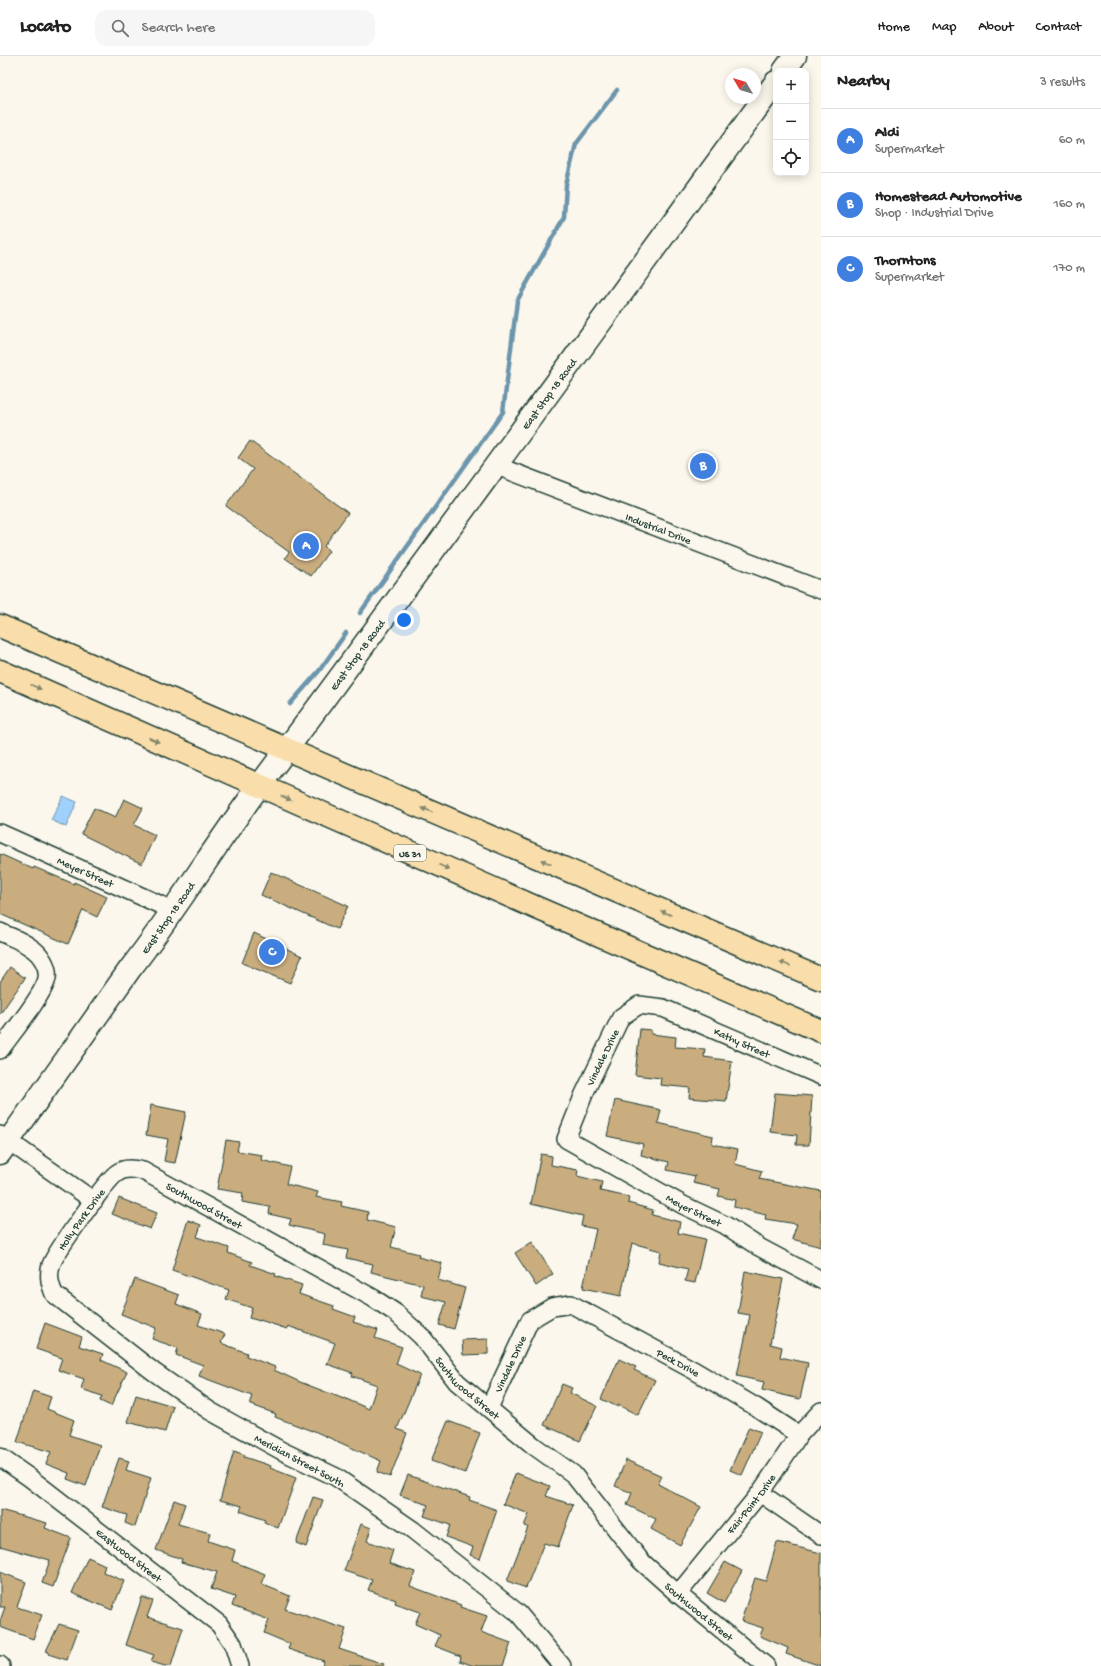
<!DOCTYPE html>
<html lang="en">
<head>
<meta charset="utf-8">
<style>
  body { margin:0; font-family:"Gochi Hand",sans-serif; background:#f6f6f6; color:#222 }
  .controls { position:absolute; right:12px; top:12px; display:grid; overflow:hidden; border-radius:8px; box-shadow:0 2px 10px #0003 }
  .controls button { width:36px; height:36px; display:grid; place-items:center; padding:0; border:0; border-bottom:1px solid #e0e0e0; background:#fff; color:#222; font:20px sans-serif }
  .compass { position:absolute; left:725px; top:12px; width:36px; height:36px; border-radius:50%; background:#fff; box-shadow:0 2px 10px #0003; rotate:308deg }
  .you { position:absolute; left:404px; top:564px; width:14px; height:14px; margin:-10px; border:3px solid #fff; border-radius:50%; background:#1a73e8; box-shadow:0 0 0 6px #1a73e833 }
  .badge { display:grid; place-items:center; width:26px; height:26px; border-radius:50%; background:#1f3d34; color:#fff; font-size:13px; font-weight:700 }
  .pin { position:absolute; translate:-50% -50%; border:2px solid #fff; box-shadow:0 1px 4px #0006 }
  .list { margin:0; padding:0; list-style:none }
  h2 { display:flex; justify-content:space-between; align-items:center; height:52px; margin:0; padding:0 16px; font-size:17px }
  h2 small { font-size:13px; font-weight:400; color:#767676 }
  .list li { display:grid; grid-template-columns:26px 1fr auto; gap:12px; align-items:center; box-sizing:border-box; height:64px; padding:0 16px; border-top:1px solid #e0e0e0 }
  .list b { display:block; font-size:15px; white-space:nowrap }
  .list p { margin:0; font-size:13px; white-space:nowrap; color:#767676 }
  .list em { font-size:13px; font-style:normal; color:#767676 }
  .icon { flex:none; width:22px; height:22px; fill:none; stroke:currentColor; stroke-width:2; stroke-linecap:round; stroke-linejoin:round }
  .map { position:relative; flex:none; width:821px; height:1610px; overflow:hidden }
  header { display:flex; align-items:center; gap:24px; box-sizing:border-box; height:56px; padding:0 20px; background:#fff; border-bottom:1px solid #e0e0e0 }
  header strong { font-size:19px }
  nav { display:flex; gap:22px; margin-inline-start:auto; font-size:14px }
  .search { width:280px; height:36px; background:#f6f6f6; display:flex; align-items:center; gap:10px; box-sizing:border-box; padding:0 14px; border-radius:12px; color:#767676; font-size:15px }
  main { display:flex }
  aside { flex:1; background:#fff }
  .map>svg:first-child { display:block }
  .water { fill:#a0d0fc; stroke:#6c95ac }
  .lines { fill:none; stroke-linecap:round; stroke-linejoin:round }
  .stream { stroke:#6c95ac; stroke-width:4.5 }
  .building { fill:#caad7f; stroke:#1f3d34 }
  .street-casing { stroke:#1f3d34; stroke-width:20 }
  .secondary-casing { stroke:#1f3d34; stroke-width:25 }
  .primary-casing { stroke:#1f3d34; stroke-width:25 }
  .street { stroke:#fbf7ec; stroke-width:17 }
  .secondary { stroke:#fbf7ec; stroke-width:22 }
  .primary { stroke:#f9deab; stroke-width:22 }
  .oneway { fill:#81856a }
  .labels { text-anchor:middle; stroke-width:3.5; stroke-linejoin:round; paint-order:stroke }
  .shield { fill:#fbf7ec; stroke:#61756b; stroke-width:1 }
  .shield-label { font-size:10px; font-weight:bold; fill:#1f3d34 }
  .street-label { font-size:11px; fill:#1f3d34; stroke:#fbf7ec }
</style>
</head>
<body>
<header>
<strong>Locato</strong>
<div class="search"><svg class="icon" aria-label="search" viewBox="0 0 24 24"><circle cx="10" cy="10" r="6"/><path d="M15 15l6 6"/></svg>Search here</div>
<nav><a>Home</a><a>Map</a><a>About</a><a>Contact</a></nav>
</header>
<main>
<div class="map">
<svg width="821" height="1610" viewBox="0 0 821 1610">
  <rect width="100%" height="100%" fill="#fbf7ec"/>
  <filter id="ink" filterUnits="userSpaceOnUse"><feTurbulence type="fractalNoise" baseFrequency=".025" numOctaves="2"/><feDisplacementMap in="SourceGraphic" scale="8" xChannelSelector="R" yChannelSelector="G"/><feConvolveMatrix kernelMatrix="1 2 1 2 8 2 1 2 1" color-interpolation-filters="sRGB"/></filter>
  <g filter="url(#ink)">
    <path class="water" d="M63 740 77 746 66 771 51 764Z"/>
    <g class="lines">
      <path class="stream" d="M360 557 503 356 517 245 564 161 566 129 576 88 617 34
        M290 648 319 615 346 577"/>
    </g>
    <path class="building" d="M250 385 348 457 324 490 329 495 311 520 285 502 289 496 226 450 253 413 238 402Z
      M124 743 143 752 134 769 155 779 142 808 81 778 94 752 115 762Z
      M0 798 33 813 34 811 74 828V826L107 841 97 861 83 854 68 888 0 858Z
      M271 816 348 850 337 873 261 839Z
      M254 877 302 900 290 927 242 907Z
      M10 911 25 922 0 958V926Z
      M640 973 651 974V978L676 981 675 991 705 993 704 1001 732 1005 726 1045 689 1042 690 1032 660 1029 661 1022 635 1019Z
      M775 1037 812 1040 809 1089H796L797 1079 770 1076Z
      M615 1044 661 1054 658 1067 713 1080 712 1088 738 1093 735 1108 762 1115 759 1123 821 1135V1191L792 1183 797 1168 765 1163 766 1159 734 1151 735 1144 718 1140 720 1133 693 1127 695 1120 667 1114 669 1106 641 1099 643 1088 607 1080Z
      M151 1049 186 1056 175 1107 164 1105 168 1083 146 1079Z
      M226 1084 239 1086 237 1095 262 1099 261 1104 290 1111 286 1128 318 1136 316 1141 342 1146 341 1150 368 1156 367 1164 396 1171 391 1191 419 1198 418 1201 442 1207 438 1224 465 1232 454 1273 439 1269 446 1246 421 1240 423 1229 371 1216 373 1208 346 1202 348 1194 323 1189 325 1178 289 1169 291 1163 269 1158 270 1151 242 1146 243 1137 217 1133Z
      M541 1098 552 1100 551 1109 578 1114 577 1120 602 1126 600 1135 629 1141 628 1147 653 1154 652 1159 680 1166 678 1177 705 1183 695 1227 685 1225 688 1213 659 1206 661 1195 632 1187 621 1240 583 1232 596 1173 581 1170 583 1160 531 1148Z
      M119 1142 157 1157 150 1173 112 1158Z
      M188 1164 201 1169 197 1181 229 1192 228 1197 252 1206 250 1209 276 1218 275 1220 302 1229 299 1238 334 1250 333 1253 355 1261 353 1266 378 1274 375 1282 402 1291 396 1308 420 1319 397 1373 407 1377 390 1421 377 1416 381 1405 312 1374V1375L275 1361 276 1358 249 1348 252 1340 199 1320 203 1309 176 1299 178 1292 152 1283 156 1272 121 1258 135 1223 179 1239 176 1248 202 1258 198 1269 225 1278 221 1287 247 1297 246 1300 275 1311 274 1314 300 1326 344 1343V1342L369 1353 377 1329 352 1320 353 1317 327 1308 335 1287 288 1270 287 1273 260 1264V1265L249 1262 252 1252 226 1243 229 1234 172 1214Z
      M532 1186 553 1218 536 1230 515 1197Z
      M745 1215 783 1223 770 1288 782 1291 780 1301 808 1307 800 1343 762 1334 764 1326 737 1320 750 1259 738 1257Z
      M45 1267 82 1281 79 1290 103 1298 101 1304 127 1316 111 1350 100 1345 102 1340 81 1333 84 1323 58 1314 62 1302 36 1293Z
      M488 1283V1298L463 1299 462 1284Z
      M619 1303 636 1311 634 1314 655 1324 638 1359 618 1349V1351L601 1343Z
      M562 1328 572 1332 570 1337 597 1350 580 1385 544 1369Z
      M33 1335 51 1341 47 1353 74 1364 69 1379 100 1389 86 1430 67 1423 69 1417 46 1408 51 1396 17 1386Z
      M136 1339 173 1350 165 1376 128 1366Z
      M448 1365 480 1377 465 1417 431 1405Z
      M749 1371 761 1376 742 1419 730 1414Z
      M234 1395 245 1399 244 1401 271 1410 270 1412 296 1422 278 1472 264 1466 265 1464 240 1455 242 1450 220 1444Z
      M119 1402 129 1405 126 1414 151 1422 135 1471 125 1467 127 1459 102 1451Z
      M626 1404 662 1420 658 1428 701 1451 680 1489 651 1473 656 1463 627 1449 632 1437 615 1430Z
      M516 1417 550 1430 546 1440 573 1449 558 1491 544 1487 526 1532 507 1525 528 1471 524 1470 529 1458 503 1448Z
      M408 1419 470 1441 469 1444 497 1454 480 1503 470 1499 473 1491 446 1481 450 1469 424 1460 428 1449 400 1439Z
      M313 1441 323 1444 306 1491 296 1487Z
      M174 1444 185 1448 178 1468 210 1477 208 1485 235 1494 232 1505 265 1518 261 1528 290 1540 285 1553 346 1573 339 1593 384 1608 383 1610H322L324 1605 288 1593 290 1588 264 1577 269 1564 232 1550 235 1541 211 1533 217 1516 181 1506 182 1503 156 1494Z
      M0 1454 47 1467 45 1472 71 1482 53 1531 42 1527 50 1504 0 1490Z
      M361 1468 371 1472 367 1485 393 1494 389 1507 415 1516 410 1530 461 1549 460 1551 487 1560 481 1576 511 1587 503 1610H474L460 1605 461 1600 435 1590 440 1579 415 1568 420 1556 395 1547 396 1544 368 1534 372 1524 344 1515Z
      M777 1486 821 1497V1610L786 1598 788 1592 760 1580 763 1572 741 1565 755 1522 766 1525Z
      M88 1501 105 1509 103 1516 124 1525 112 1554 72 1537Z
      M725 1506 742 1515 724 1547 707 1537Z
      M0 1516 26 1526 17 1551 42 1559 33 1583 0 1571V1565L5 1551H0Z
      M142 1541 153 1545 147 1561 183 1572 171 1610H165L151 1606 154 1599 126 1589Z
      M59 1568 78 1574 67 1604 48 1598 49 1596 46 1595Z"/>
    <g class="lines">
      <g class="street-casing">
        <g id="street">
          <path id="s1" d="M497 410 821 534"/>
          <path id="s2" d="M0 777 172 854"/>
          <path d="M0 876C10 881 21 884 30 891 40 897 49 910 47 922 45 937 10 980 0 994"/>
          <path id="s3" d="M821 1020 663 952 639 949 621 961 584 1038 566 1083 683 1149 725 1169 759 1191 821 1224"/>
          <path d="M0 1079 94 1145"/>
          <path id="s4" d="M489 1352 530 1264 552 1251 571 1248 695 1315 756 1351 799 1379"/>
          <path id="s5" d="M0 1401 30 1422 219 1568 233 1588 240 1610"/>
          <path d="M760 1437 821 1479"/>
          <path id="s6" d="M678 1538 760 1437 799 1379 821 1355"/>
          <path d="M0 1609 1 1610"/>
          <path id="s7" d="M562 1610 518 1557 413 1474 336 1421 282 1395 210 1355 154 1316 54 1238C50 1228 48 1220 51 1209 55 1197 107 1123 117 1117 125 1111 134 1113 143 1115L373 1242 396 1257 422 1281 457 1326 534 1390 573 1418 641 1505 678 1538 766 1610"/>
        </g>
      </g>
      <g class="secondary-casing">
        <g id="secondary">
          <path d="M784 15 795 0"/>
          <path id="s8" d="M0 1097 130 913C176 854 215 789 260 729 434 496 604 261 776 26"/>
        </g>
      </g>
      <g class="primary-casing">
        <path id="primary" d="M0 570 821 923
          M0 615 537 852 821 975"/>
      </g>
      <use href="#street" class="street"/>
      <use href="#secondary" class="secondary"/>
      <use href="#primary" class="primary"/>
    </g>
    <defs><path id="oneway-solid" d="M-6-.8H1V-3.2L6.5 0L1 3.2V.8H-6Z"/></defs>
    <g class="oneway">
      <use href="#oneway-solid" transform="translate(36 631) rotate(24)"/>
      <use href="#oneway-solid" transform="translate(154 684) rotate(24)"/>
      <use href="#oneway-solid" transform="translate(286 742) rotate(24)"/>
      <use href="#oneway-solid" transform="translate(427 754) rotate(-157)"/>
      <use href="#oneway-solid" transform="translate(546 806) rotate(-157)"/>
      <use href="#oneway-solid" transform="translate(444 811) rotate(24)"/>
      <use href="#oneway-solid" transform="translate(666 857) rotate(-157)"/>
      <use href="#oneway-solid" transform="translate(785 908) rotate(-157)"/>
    </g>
  </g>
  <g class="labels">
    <rect class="shield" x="394" y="789" width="32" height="16" rx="3"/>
    <g class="shield-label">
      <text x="410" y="801">US 31</text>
    </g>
    <g class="street-label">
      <text dy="4" stroke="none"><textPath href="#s8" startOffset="937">East Stop 18 Road</textPath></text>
      <text dy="4" stroke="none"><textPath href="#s1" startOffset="173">Industrial Drive</textPath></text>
      <text dy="4" stroke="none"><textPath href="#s8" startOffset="613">East Stop 18 Road</textPath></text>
      <text dy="4" stroke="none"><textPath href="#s2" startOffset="94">Meyer Street</textPath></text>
      <text dy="4" stroke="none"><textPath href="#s8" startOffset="289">East Stop 18 Road</textPath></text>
      <text transform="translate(742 986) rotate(24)" y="4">Kathy Street</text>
      <text transform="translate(602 1001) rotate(-64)" y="4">Vindale Drive</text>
      <text dy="4" stroke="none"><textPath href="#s7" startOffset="874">Southwood Street</textPath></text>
      <text dy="4" stroke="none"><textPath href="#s3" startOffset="498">Meyer Street</textPath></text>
      <text dy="4" stroke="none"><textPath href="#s7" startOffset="718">Holly Park Drive</textPath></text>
      <text dy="4" stroke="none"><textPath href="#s4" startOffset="264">Peck Drive</textPath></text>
      <text dy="4" stroke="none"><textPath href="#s4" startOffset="49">Vindale Drive</textPath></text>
      <text dy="4" stroke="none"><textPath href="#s7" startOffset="1198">Southwood Street</textPath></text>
      <text transform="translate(300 1404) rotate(28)" y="4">Meridian Street South</text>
      <text dy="4" stroke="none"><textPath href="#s6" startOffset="116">Fair-Point Drive</textPath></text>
      <text dy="4" stroke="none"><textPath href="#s5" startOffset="162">Eastwood Street</textPath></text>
      <text dy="4" stroke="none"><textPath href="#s7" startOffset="1522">Southwood Street</textPath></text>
    </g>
  </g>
</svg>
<div class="controls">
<button>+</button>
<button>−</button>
<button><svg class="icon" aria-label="locate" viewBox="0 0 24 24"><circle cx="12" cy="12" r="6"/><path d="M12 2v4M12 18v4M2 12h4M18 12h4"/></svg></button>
</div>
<svg class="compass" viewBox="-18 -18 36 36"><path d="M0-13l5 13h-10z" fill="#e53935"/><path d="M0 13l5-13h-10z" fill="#767676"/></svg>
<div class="you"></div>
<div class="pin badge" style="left:306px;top:490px;background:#3f7fe0">A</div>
<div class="pin badge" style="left:703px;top:410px;background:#3f7fe0">B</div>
<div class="pin badge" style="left:272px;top:896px;background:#3f7fe0">C</div>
</div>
<aside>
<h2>Nearby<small>3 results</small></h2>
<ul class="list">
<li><span class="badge" style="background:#3f7fe0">A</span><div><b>Aldi</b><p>Supermarket</p></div><em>60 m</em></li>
<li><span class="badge" style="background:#3f7fe0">B</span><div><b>Homestead Automotive</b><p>Shop · Industrial Drive</p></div><em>160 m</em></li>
<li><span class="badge" style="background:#3f7fe0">C</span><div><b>Thorntons</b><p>Supermarket</p></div><em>170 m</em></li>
</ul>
</aside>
</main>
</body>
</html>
